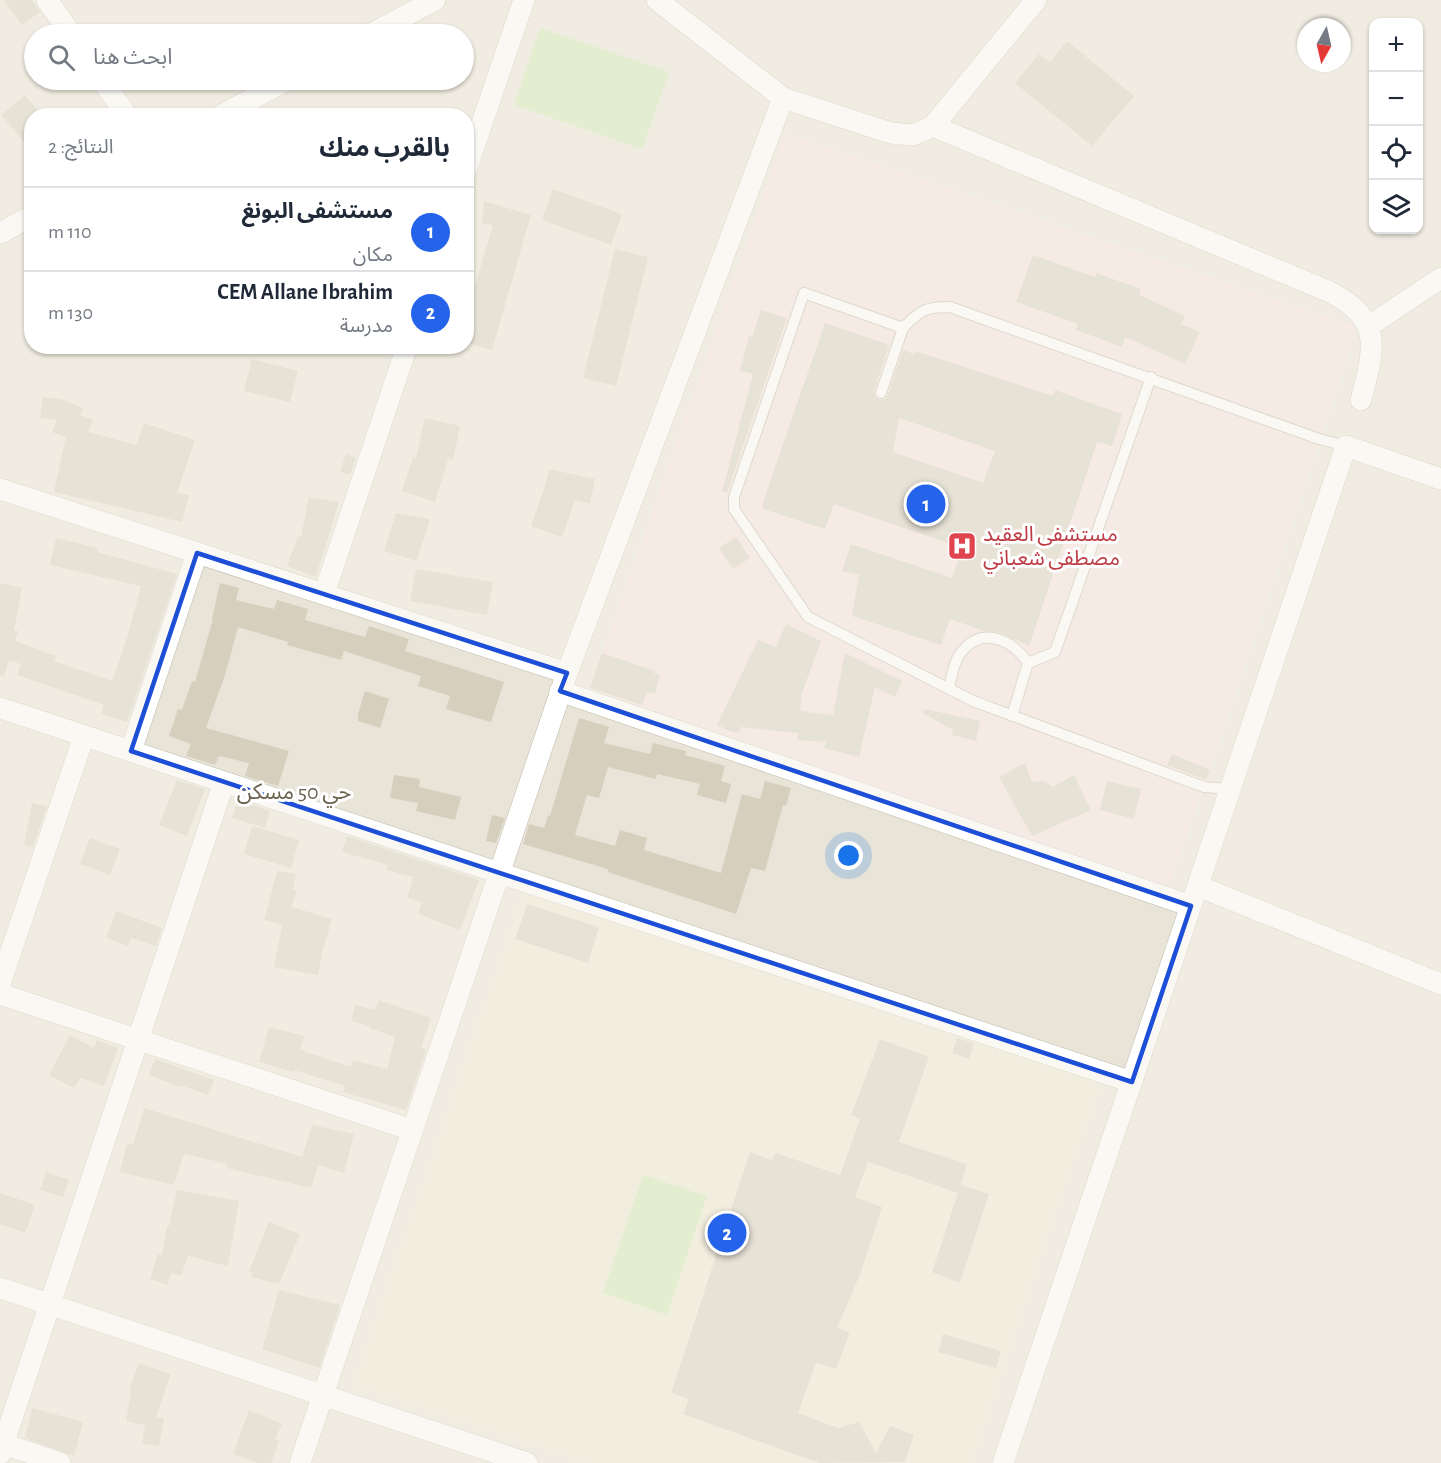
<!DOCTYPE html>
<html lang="ar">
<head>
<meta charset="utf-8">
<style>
  body { margin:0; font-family:"Alegreya Sans","Noto Sans Arabic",sans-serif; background:#f2f2f3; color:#1f2937; direction:rtl }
  .controls { position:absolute; right:18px; top:18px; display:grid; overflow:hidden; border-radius:12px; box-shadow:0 2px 4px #0004 }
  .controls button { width:54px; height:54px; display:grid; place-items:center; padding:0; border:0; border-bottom:2px solid #e0e1e3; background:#fff; color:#1f2937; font:30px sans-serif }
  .compass { position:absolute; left:1297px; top:18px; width:54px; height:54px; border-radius:50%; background:#fff; box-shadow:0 2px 4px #0004; rotate:188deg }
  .you { position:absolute; left:849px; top:856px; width:21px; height:21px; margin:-15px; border:4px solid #fff; border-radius:50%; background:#1a73e8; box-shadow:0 0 0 9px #1a73e833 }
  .badge { display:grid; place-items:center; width:39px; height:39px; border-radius:50%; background:#2563eb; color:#fff; font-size:20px; font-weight:700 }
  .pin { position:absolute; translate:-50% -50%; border:3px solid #fff; box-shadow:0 2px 6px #0006 }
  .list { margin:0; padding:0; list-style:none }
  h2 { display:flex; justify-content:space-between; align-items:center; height:78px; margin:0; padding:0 24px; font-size:26px }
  h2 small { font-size:20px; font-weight:400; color:#747a83 }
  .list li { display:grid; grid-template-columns:39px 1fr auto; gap:18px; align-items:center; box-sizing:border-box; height:84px; padding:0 24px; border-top:2px solid #e0e1e3 }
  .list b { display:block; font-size:22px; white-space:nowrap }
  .list p { margin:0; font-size:20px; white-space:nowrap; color:#747a83 }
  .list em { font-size:20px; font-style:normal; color:#747a83 }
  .icon { flex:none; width:33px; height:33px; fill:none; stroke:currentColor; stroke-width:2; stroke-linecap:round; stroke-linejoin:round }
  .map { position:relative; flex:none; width:1441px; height:1463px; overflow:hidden; direction:ltr }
  .search { position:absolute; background:#fff; box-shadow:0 2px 4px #0004; left:24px; top:24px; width:450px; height:66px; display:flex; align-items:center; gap:15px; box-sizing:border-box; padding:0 21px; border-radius:33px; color:#747a83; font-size:22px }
  .panel { position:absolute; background:#fff; box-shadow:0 2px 4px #0004; left:24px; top:108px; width:450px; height:246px; border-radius:24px; direction:rtl }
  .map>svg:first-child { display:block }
  .residential { fill:#e8e4d7; fill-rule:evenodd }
  .education { fill:#eee8d3 }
  .medical { fill:#f5e2dd }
  .green { fill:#cce9b2 }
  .building { fill:#d6cfbe; fill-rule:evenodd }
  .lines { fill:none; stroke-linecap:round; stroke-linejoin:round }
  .service-casing { stroke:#c0bbab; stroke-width:12 }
  .minor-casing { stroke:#c0bbab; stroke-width:22 }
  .service { stroke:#fff; stroke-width:10 }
  .minor { stroke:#fff; stroke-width:21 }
  .marked { fill:none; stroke:#1d4ed8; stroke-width:4.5; stroke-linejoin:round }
  .labels { text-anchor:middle; stroke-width:6; stroke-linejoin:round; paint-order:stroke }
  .health-label { font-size:21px; fill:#be3a42; stroke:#fff; text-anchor:start }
  .neighbourhood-label { font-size:22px; fill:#6b624e; stroke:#fff }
</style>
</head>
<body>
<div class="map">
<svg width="1441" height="1463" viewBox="0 0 1441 1463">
  <rect width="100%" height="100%" fill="#f5f2e9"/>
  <path class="residential" d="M0 0H1441V1463H0ZM1374 22H1418V230H1374ZM1306 27H1342V63H1306ZM34 34H464V80H34ZM32 116H466V346H32Z"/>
  <path class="education" d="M524 892 1100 1082 970 1463H590L354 1384Z"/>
  <path class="medical" d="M785 133 1357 327 1204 787 1168 887 590 689Z"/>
  <path class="green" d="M540 28 669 72 642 149 514 105Z
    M643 1175 707 1196 667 1315 603 1293Z"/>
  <path class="building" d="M4 0H32L40 12 22 25Z
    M1067 41 1134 96 1092 146 1015 83 1039 54 1050 62Z
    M25 95 42 116H32V151L1 115Z
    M553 189 622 214 611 245 542 220Z
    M484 201 531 215 492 350 466 343V317L493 225 482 224Z
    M615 249 648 257 616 386 583 378Z
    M1033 255 1095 277 1096 273 1141 289 1139 295 1185 316 1181 324 1200 332 1185 364 1125 337 1122 347 1076 330 1078 324 1016 302Z
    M761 310 787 318 727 493 722 492 753 374 740 371 749 336 752 337Z
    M825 323 889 345 874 391 875 397 879 400 885 399 888 395 903 350 914 354 915 351 1053 396 1055 390 1122 414 1112 446 1097 442 1029 646 1001 633 984 631 950 619 941 645 852 616 859 575 842 571 851 544 952 578 962 548 834 504 825 529 763 509V502ZM899 418 995 451 983 483 893 452Z
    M252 359 298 371 290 402 244 391Z
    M43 397 61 399 83 408 80 415 93 420 88 432 136 445 144 423 195 440 177 493 189 495 182 522 54 492 66 437 52 432 57 420 40 418Z
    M425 418 460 426 453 460 448 459 435 502 402 491 413 457 416 458Z
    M346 454 356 458 350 475 340 472Z
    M549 469 595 479 590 504 575 500 562 537 531 526 545 486Z
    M309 497 339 502 316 577 287 566 298 536 301 537Z
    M396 513 430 519 417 561 384 551Z
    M736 537 750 558 733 569 719 548Z
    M56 538 98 548 97 552 177 574 127 722 101 714 104 705 17 675 21 664 9 661 4 676H0V583L22 588 14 630 18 631 15 641 56 656 54 661 112 681 127 638 141 586 50 565Z
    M416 569 493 582 487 615 410 601Z
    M220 583 239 588 236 600 274 609 277 600 308 609 305 620 365 637 369 626 409 639 405 651 504 682 491 722 446 709 450 696 418 686 421 676 344 651 341 660 287 645 288 642 238 627 225 675 206 728 289 751 278 786 245 776 249 763 219 756 215 765 186 756 191 744 169 736 178 709 182 710 192 681 195 682 213 619H212Z
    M786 624 821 641 802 693 800 711 833 715 845 653 902 681 895 697 875 687 859 757 824 748 826 742 797 740 798 733 741 727 739 732H732L717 725 758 640 776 647Z
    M602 653 655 671 654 673 660 675 655 694 647 692 642 705 590 688Z
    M365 691 389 699 380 728 358 721V714Z
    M925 709 980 721 976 741 952 735 953 730 923 713Z
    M579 718 609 727 604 743 650 754 653 743 686 751 685 755 725 766 721 781 731 784 726 803 697 795 700 784 657 774 656 779 608 767 599 798 587 795 575 835 615 846 620 830 647 838 644 850 721 873 742 794 760 799 765 781 791 788 786 806 783 805 765 871 751 868 736 914 608 872V869L523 844 529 824 544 828 548 815 550 816Z
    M1172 754 1210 770 1206 780 1167 765Z
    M1025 763 1032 782 1043 781 1053 787 1074 775 1091 810 1032 836 999 777Z
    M394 775 420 779 419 787 461 797 455 820 416 811 418 803 390 798Z
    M177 780 205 789 187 836 159 825Z
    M1107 781 1141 789 1134 819 1100 810Z
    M238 800 270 811 265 828 232 818Z
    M32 803 47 806 33 847 24 845Z
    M492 815 505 818 496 843 486 841Z
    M252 826 299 840 291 868 244 854Z
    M347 836 479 880 460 930 418 914 422 902 407 898 413 877 387 870 388 865 342 852Z
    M90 838 120 849 110 875 80 864Z
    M277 871 296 874 293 890H297L292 907 332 919 323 949 318 975 274 967 282 925 264 920Z
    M527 904 599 927 588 963 515 939Z
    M116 911 162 928 156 946 131 938 128 946 106 938Z
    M379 1000 431 1018 421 1048 426 1050 406 1110 343 1092 345 1086 294 1070 293 1072 259 1062 269 1027 304 1036 300 1050 351 1067 353 1060 387 1069 395 1037 369 1028 370 1026 351 1021 355 1005 375 1010Z
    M70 1035 94 1048 97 1040 118 1048 104 1086 80 1078 74 1088 49 1075Z
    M957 1038 974 1043 969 1059 952 1053Z
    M880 1039 929 1057 899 1142 967 1164 961 1185 989 1194 960 1283 932 1272 958 1193 868 1162 855 1197 882 1207 861 1272 837 1328 850 1332 836 1369 816 1363 798 1413 838 1428 859 1422 876 1453 890 1426 914 1435 905 1462 819 1463 683 1414 689 1399 671 1393 750 1152 772 1160 776 1153 840 1175 860 1119 851 1115Z
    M155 1059 214 1080 208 1095 180 1085 179 1087 149 1075Z
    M144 1108 302 1157 312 1125 354 1134 344 1173 318 1165 311 1188 227 1168 228 1164 184 1154 174 1185 120 1172 127 1143 133 1145Z
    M46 1172 69 1180 63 1197 40 1190Z
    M177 1190 239 1201 228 1266 188 1256 181 1276 171 1273 167 1285 150 1279 158 1254 162 1255 167 1226H169Z
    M0 1193 35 1205 25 1233 0 1224Z
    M269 1222 300 1234 279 1284 251 1277 253 1272 249 1271Z
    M279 1290 340 1305 319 1368 262 1349Z
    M943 1334 1001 1351 996 1368 938 1352Z
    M139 1363 171 1374 156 1417 164 1418 159 1446 142 1444 145 1425 126 1421 131 1391 129 1390Z
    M32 1408 83 1422 74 1456 25 1438Z
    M249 1410 282 1424 275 1439 279 1440 271 1463H258L233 1454Z"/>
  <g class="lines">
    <g class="service-casing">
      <path id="service" d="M903 328C920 310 926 307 950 307L1319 439 1346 446
        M881 393 903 328 804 293 734 497V509L808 617 973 701 1204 787 1231 789
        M1028 663 1055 652 1151 377
        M949 688C952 675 954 659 964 649 985 626 1014 642 1028 663L1012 716"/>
    </g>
    <g class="minor-casing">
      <path id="minor" d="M47 0 71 34
        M657 0 783 98 891 133 913 135 933 126 1036 0
        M371 34 435 0
        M102 80 127 116
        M220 116 287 80
        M933 126 1330 292C1384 320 1374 349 1361 400
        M466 170 524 0
        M0 233 32 216
        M1369 326 1441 278
        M0 489 567 673
        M324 594 407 346
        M560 691 1191 906
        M0 708 1132 1082
        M131 751 197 553
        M1198 886 1441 984
        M0 984 84 736
        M0 994 412 1130
        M0 1288 527 1463
        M4 1444 60 1463
        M0 1454 224 782
        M300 1463 567 673 783 98
        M1003 1463 1346 446 1441 479"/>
    </g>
    <use href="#service" class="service"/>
    <use href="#minor" class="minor"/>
  </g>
  <path d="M0 0H1441V1463H0ZM197 553 567 673 560 691 1191 906 1132 1082 131 751Z" fill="#f5f2e9" fill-opacity=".55" fill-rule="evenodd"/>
  <path class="marked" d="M197 553 567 673 560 691 1191 906 1132 1082 131 751Z"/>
  <defs>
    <g id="hospital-square" transform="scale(1.5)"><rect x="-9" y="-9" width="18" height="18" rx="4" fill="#e0444e" stroke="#fff"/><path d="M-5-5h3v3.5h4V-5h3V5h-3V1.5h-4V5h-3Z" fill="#fff"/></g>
  </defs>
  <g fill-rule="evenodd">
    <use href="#hospital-square" x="962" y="546"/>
  </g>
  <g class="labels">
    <g class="health-label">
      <text x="983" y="541">مستشفى العقيد<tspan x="983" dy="24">مصطفى شعباني</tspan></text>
    </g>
    <g class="neighbourhood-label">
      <text x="294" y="799">حي 50 مسكن</text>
    </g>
  </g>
</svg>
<div class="controls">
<button>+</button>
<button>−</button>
<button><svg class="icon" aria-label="locate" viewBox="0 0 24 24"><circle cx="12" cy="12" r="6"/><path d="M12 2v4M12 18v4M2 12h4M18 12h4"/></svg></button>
<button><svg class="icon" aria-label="layers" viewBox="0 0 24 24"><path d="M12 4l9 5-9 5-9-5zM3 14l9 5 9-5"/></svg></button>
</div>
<svg class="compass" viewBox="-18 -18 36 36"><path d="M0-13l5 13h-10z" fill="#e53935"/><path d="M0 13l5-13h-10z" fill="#747a83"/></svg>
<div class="you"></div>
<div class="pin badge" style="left:926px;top:504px">1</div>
<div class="pin badge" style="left:727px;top:1233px">2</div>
<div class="search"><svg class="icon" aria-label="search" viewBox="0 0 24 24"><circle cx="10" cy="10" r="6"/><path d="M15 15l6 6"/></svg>ابحث هنا</div>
<section class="panel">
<h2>بالقرب منك<small>النتائج: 2</small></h2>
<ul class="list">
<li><span class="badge">1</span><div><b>مستشفى البونغ</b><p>مكان</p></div><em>110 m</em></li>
<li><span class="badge">2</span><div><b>CEM Allane Ibrahim</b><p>مدرسة</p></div><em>130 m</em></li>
</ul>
</section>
</div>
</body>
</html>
